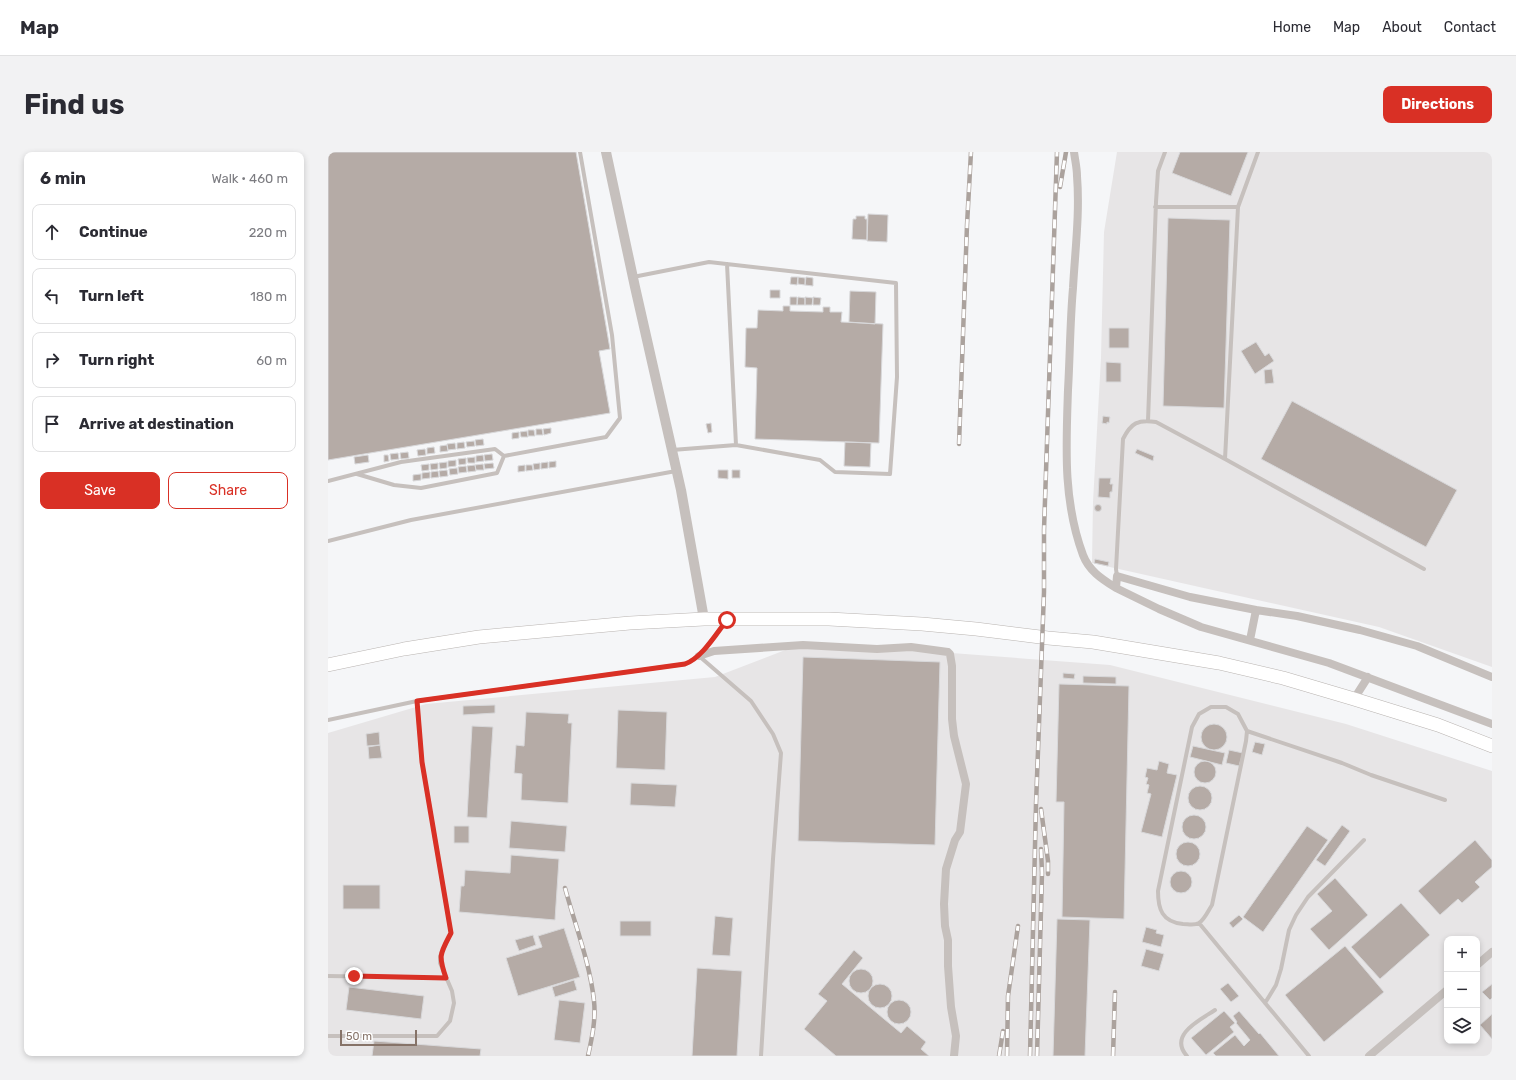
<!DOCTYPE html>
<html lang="en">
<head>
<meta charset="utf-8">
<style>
  body { margin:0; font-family:Rubik,sans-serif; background:#f2f2f3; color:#2b2b33 }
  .controls { position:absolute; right:12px; bottom:12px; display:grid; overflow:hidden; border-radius:8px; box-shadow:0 2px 6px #0003 }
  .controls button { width:36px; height:36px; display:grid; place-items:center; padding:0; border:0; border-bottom:1px solid #e1e1e2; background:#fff; color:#2b2b33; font:20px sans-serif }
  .scale { position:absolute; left:12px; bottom:10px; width:77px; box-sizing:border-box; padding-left:4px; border:2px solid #867368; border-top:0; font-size:11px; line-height:14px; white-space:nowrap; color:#867368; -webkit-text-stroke:3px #fff; paint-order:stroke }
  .stop { position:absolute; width:12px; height:12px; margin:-9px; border:3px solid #d93025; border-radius:50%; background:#fff }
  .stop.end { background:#d93025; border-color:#fff; box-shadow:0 1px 4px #0008 }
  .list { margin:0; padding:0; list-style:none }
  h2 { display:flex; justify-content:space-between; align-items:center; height:52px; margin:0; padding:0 16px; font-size:17px }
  h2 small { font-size:13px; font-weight:400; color:#7c7c81 }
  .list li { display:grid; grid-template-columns:26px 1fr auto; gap:12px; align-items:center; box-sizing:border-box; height:56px; margin:0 8px 8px; padding:0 8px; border:1px solid #e1e1e2; border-radius:8px }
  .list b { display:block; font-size:15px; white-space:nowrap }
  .list em { font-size:13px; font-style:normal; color:#7c7c81 }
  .actions { display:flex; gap:8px; padding:12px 16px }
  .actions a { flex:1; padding:9px 0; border:1px solid #d93025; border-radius:8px; text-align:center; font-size:14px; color:#d93025 }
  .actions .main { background:#d93025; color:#fff }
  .icon { flex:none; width:22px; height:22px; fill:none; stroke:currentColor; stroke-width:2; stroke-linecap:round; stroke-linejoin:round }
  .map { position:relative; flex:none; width:1164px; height:904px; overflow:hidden; border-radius:8px }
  header { display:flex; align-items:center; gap:24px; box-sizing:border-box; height:56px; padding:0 20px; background:#fff; border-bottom:1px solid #e1e1e2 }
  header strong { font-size:19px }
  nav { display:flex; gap:22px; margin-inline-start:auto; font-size:14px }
  .intro { display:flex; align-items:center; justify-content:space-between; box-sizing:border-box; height:96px; padding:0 24px }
  h1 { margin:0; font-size:28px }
  .button { padding:10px 18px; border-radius:8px; background:#d93025; color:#fff; font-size:14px; font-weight:700 }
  main { display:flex; gap:24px; padding:0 24px }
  aside { flex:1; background:#fff; border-radius:8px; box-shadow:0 2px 6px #0003 }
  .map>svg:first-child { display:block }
  .built { fill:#e7e5e6; fill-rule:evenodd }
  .building { fill:#b5aba6; stroke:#d8d8da }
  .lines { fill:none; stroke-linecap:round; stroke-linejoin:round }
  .trunk-casing { stroke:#b9b4b1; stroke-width:14 }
  .service { stroke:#c6c0bd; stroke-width:4 }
  .minor { stroke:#c6c0bd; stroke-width:8 }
  .tertiary { stroke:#c6c0bd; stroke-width:10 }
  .trunk { stroke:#fff; stroke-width:13 }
  .rail-casing { stroke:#aba29d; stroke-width:4.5 }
  .rail { stroke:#fff; stroke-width:3; stroke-dasharray:9; stroke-linecap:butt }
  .route { stroke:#d93025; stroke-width:5 }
</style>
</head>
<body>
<header>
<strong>Map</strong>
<nav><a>Home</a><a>Map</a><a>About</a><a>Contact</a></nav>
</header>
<div class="intro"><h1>Find us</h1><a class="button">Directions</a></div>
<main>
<aside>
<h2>6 min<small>Walk · 460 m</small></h2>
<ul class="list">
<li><svg class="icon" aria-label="ahead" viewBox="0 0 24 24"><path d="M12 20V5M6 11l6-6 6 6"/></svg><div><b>Continue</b></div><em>220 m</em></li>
<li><svg class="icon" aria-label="left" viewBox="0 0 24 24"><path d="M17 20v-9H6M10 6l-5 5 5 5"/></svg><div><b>Turn left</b></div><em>180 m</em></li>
<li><svg class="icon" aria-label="right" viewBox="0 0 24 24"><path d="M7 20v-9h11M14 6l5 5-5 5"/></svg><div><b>Turn right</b></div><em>60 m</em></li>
<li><svg class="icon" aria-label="arrive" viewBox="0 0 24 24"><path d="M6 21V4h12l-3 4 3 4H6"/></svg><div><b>Arrive at destination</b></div></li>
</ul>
<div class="actions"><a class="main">Save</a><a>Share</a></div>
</aside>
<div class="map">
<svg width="1164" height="904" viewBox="0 0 1164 904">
  <rect width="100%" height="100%" fill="#f5f6f8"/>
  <path class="built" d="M789 0H1164V515L1051 475 764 411 765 350 773 206 776 80Z
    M478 490 782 513 1018 572 1164 619V904H0V581L98 552 387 525ZM1119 787H1149V889H1119Z"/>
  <path class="building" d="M6 0H248L282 197 271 199 282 261 0 308V1Z
    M852 0H920L903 44 844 21Z
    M540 62 560 63 559 90 539 89Z
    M528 64H537V67H539V88L524 87 525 67H528Z
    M840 66 902 68 896 256 835 254Z
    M463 125H470L469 133 462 132Z
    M470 125 477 126V133L470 132Z
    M478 125 485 126V134L477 133Z
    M442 138H452V146H442Z
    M522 139 548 140 547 172 521 170Z
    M462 145H469V153H462Z
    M470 145 477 146V153H469Z
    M477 145 485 146 484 153H477Z
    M485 145 493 146 492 153H485Z
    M455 154H462V159L495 160V155H502V160H514L513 170 555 172 551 291 427 287 429 216 417 215 418 176H429L430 158 455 159Z
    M781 176H801V196H781Z
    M928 190 937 204 941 201 946 209 927 222 913 199Z
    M778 210 793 211V230H778Z
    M944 217 946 231 937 232 936 218Z
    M964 249 1129 338 1098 395 933 307Z
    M775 264 782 265 781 271 779 270V272L774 271Z
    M383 271 384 280 380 281 378 272Z
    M223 276V281L216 283 215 277Z
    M208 277H214L215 283H208Z
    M200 278H206L207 284H200Z
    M199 279 200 285H193L192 280Z
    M191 280V286L184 287V281Z
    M155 287 156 293 148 294 147 288Z
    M146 289 147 294 139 295 138 290Z
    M136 290 137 296 129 297V291Z
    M517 290 543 291 542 315 516 314Z
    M127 291 128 297 120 298 119 292Z
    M119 293 120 299 112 300V294Z
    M106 295 107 301 99 302V296Z
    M97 297 98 303 90 304 89 298Z
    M809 297 826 304 825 309 807 301Z
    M80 300 81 306 73 307 72 301Z
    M70 301 71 307 63 308 62 302Z
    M164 302 165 308 157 309 156 303Z
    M40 303 41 310 27 312 26 305Z
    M56 303H60L61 309 56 310Z
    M155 303 156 309 148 310V304Z
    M147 305V311H140L139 306Z
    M138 306V312L131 313 130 307Z
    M128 308V314L120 315V309Z
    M228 309V315L221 316V310Z
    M119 310V316L112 317 111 311Z
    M220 310V316L213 317V311Z
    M110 311V317L103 318 102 312Z
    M165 311 166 316 157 317 156 312Z
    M212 311V317L206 318 205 312Z
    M101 312V318L94 319 93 313Z
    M155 312 156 318H148L147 313Z
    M147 313 148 319 140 320 139 314Z
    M197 313V319L190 320V314Z
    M198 313H204L205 318 198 319Z
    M138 314 139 320 131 321 130 315Z
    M129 316 130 322 122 323 121 317Z
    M119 318 120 324 112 325 111 319Z
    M390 318H400V327L390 326Z
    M404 318H412V326H404Z
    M110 319 111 325 103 326V320Z
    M102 320V326L94 327V321Z
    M93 322V328L85 329V323Z
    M771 326H783L782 332H785L784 340H782V346L770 345Z
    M766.5 356a3.5 3.5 0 1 1 7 0a3.5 3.5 0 1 1-7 0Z
    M767 407 781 410 780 414 766 411Z
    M475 505 612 510 607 693 470 689Z
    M735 521 747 522 746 527 735 526Z
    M755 524 788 525V532L755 531Z
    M731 532 801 534 796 767 734 765 736 650H728Z
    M167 553V561L135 563V554Z
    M290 558 339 560 337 618 288 616Z
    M198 560 241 562 240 571H244L240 651 193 648 194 622 186 621 188 593 196 594Z
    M873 585a13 13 0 1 1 26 0a13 13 0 1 1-26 0Z
    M144 574 165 575 159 666 139 665Z
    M51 580 52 593 39 594 38 582Z
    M927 590 937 592 934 603 924 600Z
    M52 593 54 606 41 607 40 595Z
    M865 594 897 601 894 613 862 605Z
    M901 598 915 601 911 614 898 611Z
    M866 620a11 11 0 1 1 22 0a11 11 0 1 1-22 0Z
    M831 609 841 612 839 621 849 623 834 685 813 680 823 642 819 641 821 633 818 632 820 626 817 625 819 616 829 618Z
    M303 631 349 633 347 655 302 653Z
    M860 646a12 12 0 1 1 24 0a12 12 0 1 1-24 0Z
    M854 675a12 12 0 1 1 24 0a12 12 0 1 1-24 0Z
    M183 669 239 674 237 700 181 696Z
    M1014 673 1022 679 997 714 988 708Z
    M126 674H141V691H126Z
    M979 674 1000 688 935 780 915 765Z
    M1147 688 1164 708V715L1147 730 1152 735 1134 751 1130 747 1112 763 1090 739Z
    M848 702a12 12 0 1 1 24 0a12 12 0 1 1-24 0Z
    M183 703 231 707 227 768 131 760 133 734H136L137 718 182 721Z
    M842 730a11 11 0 1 1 22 0a11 11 0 1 1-22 0Z
    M1007 726 1040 763 1001 798 982 777 1004 759 989 742Z
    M15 733H52V757H15Z
    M1073 751 1102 783 1052 827 1023 795Z
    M911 763 915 767 905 776 901 771Z
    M387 764 405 766 402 804 384 803Z
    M729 767 762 768 757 904H725Z
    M292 769H323V784H292Z
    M818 775 829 778 828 781 836 783 833 795 814 790Z
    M236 776 252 825 190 844 178 806 214 795 210 784Z
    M205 783 208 793 191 799 187 788Z
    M1017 794 1056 840 996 890 957 843Z
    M818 797 836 802 831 819 813 814Z
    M526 798 535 806 514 832 573 881 579 874 598 890 593 897 601 904H508L476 877 499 849 490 842Z
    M369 816 414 819 409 904H364Z
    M521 829a12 12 0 1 1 24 0a12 12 0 1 1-24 0Z
    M246 828 249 838 227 845 224 835Z
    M900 831 911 844 903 850 892 837Z
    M1164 832V846L1162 848 1154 840Z
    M540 844a12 12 0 1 1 24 0a12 12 0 1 1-24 0Z
    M21 835 96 844 93 867 18 858Z
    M231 848 257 851 252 891 226 888Z
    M559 860a12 12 0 1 1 24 0a12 12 0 1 1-24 0Z
    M896 859 907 871 902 875 906 880 878 903 863 886Z
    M911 859 931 882 932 881 951 904H888L885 901 907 883 916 894 922 888 908 871 909 870 905 864Z
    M1164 862V887L1152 873Z
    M46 889 153 897 152 904H44Z"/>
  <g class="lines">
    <g class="trunk-casing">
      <path id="trunk" d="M0 513 76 497 151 485 302 471 376 467H501L594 472 648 477 720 486 765 490 891 511 955 526 1026 547 1110 573 1164 594"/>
    </g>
    <path class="service" d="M827 55H910
      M399 112 408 293
      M305 125 381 110 568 131 569 225 562 322 507 320 492 308 408 293 344 298
      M820 269 828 50 830 19 837 0
      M897 307 910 55 930 0
      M29 322 66 333 93 336 169 321 176 304
      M0 329 73 310 167 297 176 304 278 285 292 266 284 183 252 0
      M0 389 83 368 348 319
      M789 424 788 417 795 287C803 271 810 267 828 270L897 307 1096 417
      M371 504 423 549 445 582 453 601 445 707 433 904
      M883 555H898L910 562 919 579 918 589 884 753C880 759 877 767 871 771 866 774 860 772 855 772 834 770 830 757 830 739L864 575 871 562Z
      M0 568 89 549 357 512C375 505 386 484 398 469
      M919 579 1014 611 1043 623 1117 648
      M871 771 981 904
      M0 824 118 826
      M937 851 948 833 953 817 961 778 968 763 980 745 1036 688
      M0 884H109L122 869 126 851 124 839 112 811V804L123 781 94 610 89 549
      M859 904C840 883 872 868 887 858"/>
    <path class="minor" d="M746 0C747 8 749 16 749 24 752 61 747 99 745 136 742 170 742 204 740 238 738 295 735 349 755 403 761 419 774 427 788 436
      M922 488 928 458
      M371 504 386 499 475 493 549 497 583 495 620 500 622 502 624 514V567L626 584 638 632 632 680 627 688 618 717 616 752 617 774 620 788V814L623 855 628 884 626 904
      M1164 525 1089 494 1032 478 969 464 928 458 862 445 789 424 788 436 831 457 873 475 1001 511 1164 572
      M1026 547 1040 525
      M1149 813 1164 800
      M1041 904 1119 838"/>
    <path class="tertiary" d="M278 0 307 135 353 338 376 467"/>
    <use href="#trunk" class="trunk"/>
    <g class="rail-casing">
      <path id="rail" d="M732 35 738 0
        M631 292 639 73 643 0
        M713 657 720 709V722
        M237 736C247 773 262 811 266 849 268 867 264 886 260 904
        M671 904 675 879
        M679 904 680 844 690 774
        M702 904 708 652 716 440V378L729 0
        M709 904 714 721 713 697
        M785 904 787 840"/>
    </g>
    <use href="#rail" class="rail"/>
  </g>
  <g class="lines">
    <path class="route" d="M26 824 118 826C110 803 112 802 123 781L94 610 89 549 357 512C374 506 388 482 399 468"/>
  </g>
</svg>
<div class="controls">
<button>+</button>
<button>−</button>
<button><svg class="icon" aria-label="layers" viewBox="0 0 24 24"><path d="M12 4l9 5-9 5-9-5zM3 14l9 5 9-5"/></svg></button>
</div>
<div class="scale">50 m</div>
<div class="stop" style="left:399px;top:468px"></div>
<div class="stop end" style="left:26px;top:824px"></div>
</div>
</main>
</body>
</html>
